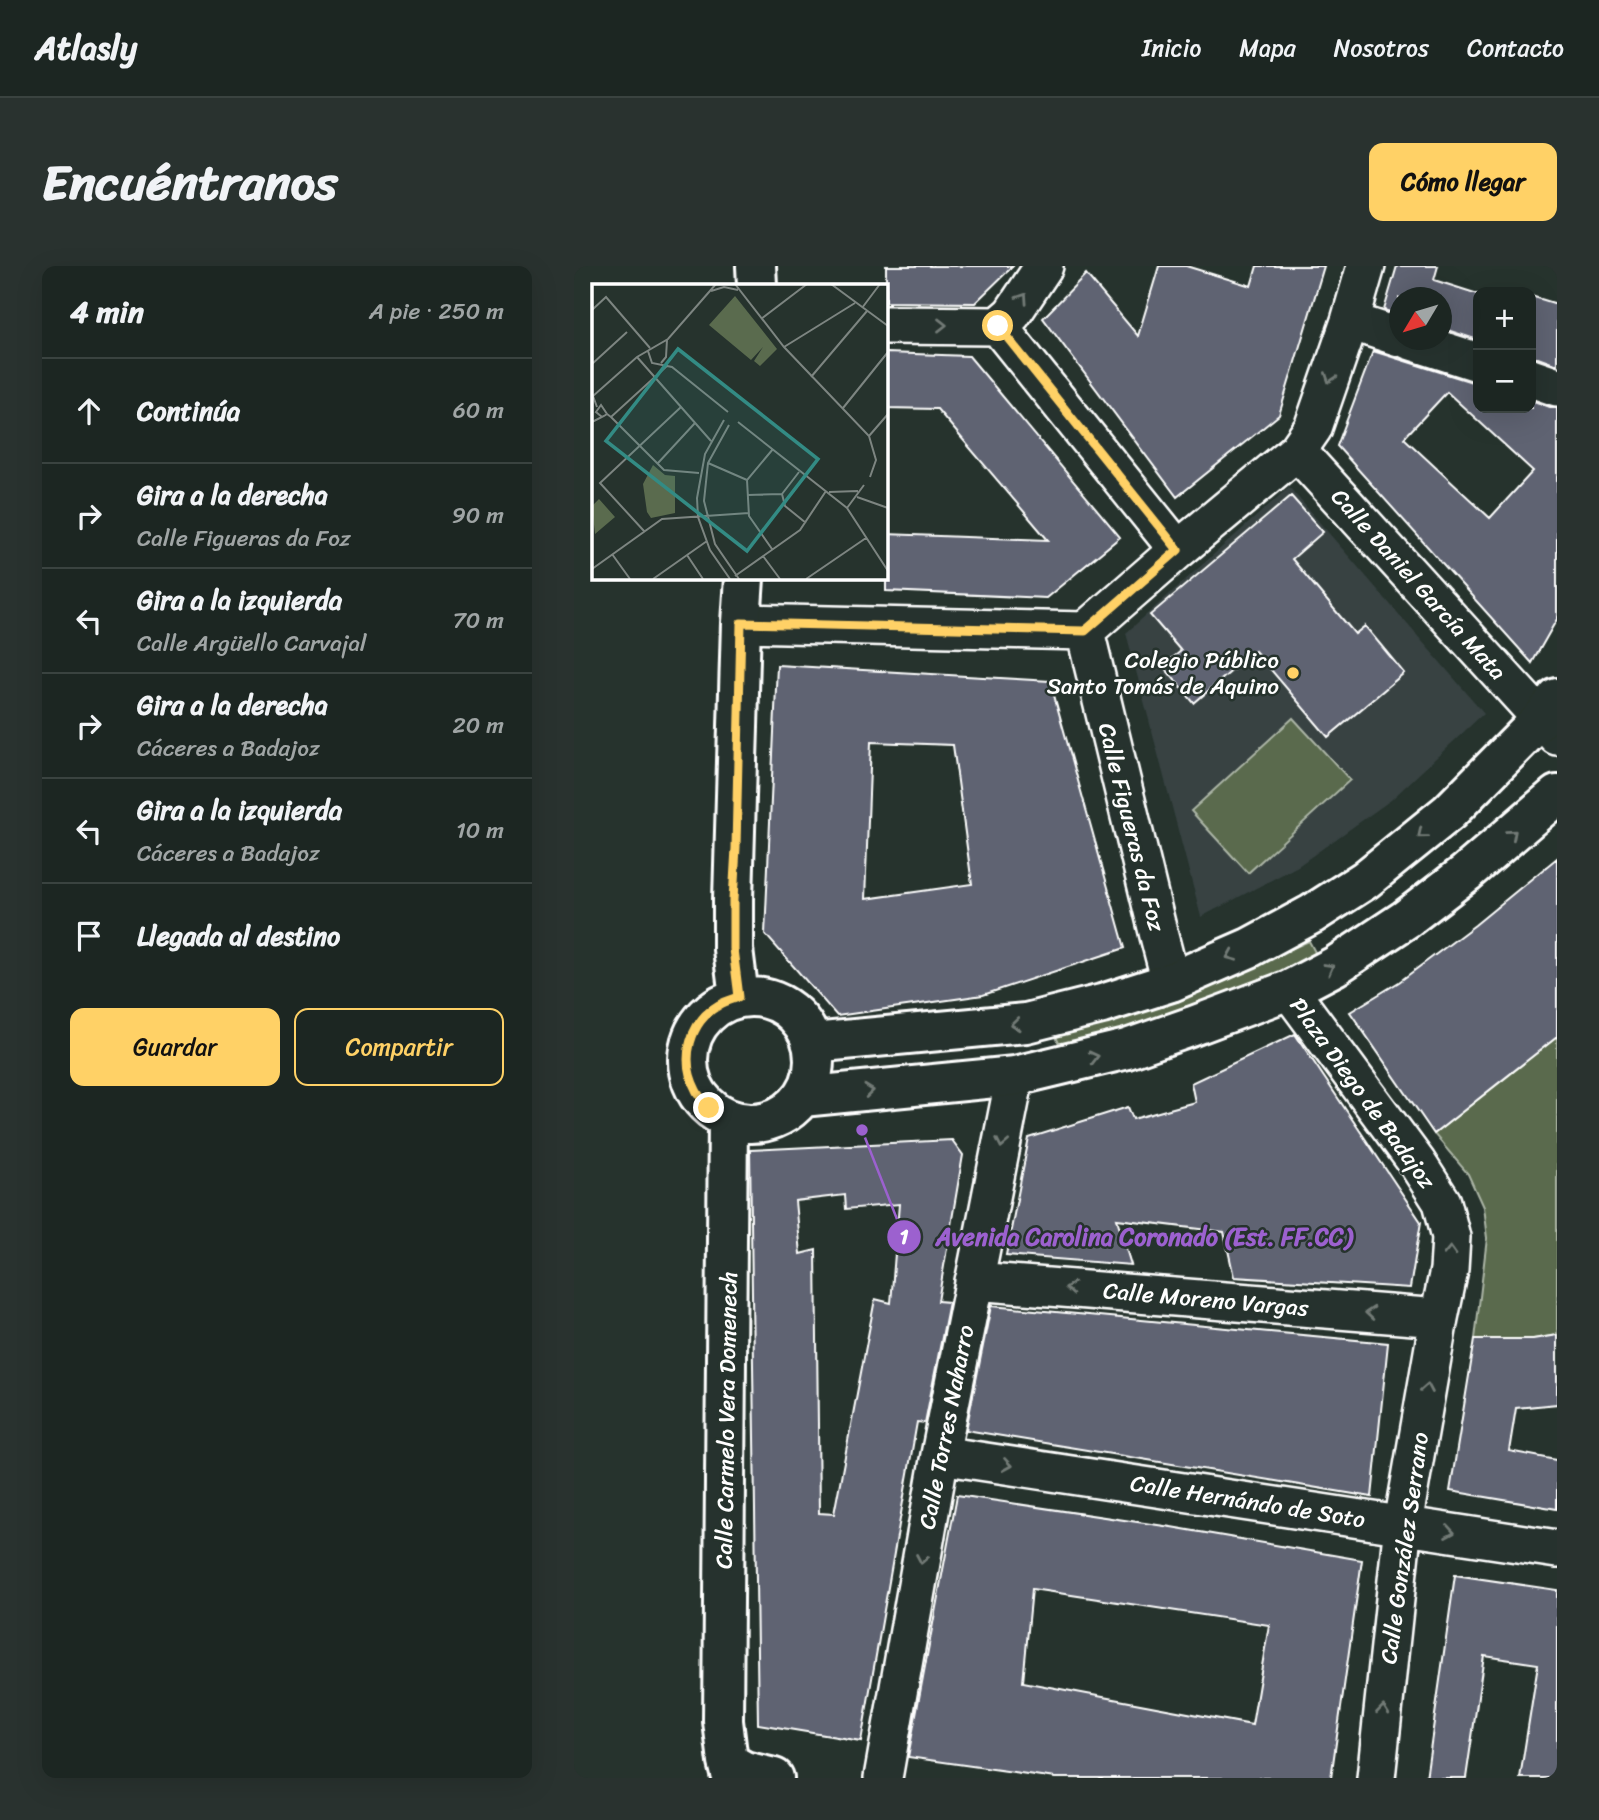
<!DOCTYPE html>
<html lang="es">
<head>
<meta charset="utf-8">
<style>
  body { margin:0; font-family:Sriracha,sans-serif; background:#29322f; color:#f1f3f6 }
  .controls { position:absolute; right:21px; top:21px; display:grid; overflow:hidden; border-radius:14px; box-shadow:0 7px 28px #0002 }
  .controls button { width:63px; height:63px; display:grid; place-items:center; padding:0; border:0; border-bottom:2px solid #3a4340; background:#1c2622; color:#f1f3f6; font:35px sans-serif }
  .compass { position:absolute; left:815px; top:21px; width:63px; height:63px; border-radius:50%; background:#1c2622; box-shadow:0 7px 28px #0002; rotate:232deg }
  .stop { position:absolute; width:21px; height:21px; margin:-16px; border:5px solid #ffd166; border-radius:50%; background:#fff }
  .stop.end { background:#ffd166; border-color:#fff; box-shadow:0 2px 7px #0008 }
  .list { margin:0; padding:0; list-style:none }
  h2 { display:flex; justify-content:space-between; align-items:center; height:91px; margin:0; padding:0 28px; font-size:30px }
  h2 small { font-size:23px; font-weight:400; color:#a0a5a5 }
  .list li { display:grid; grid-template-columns:46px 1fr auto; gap:21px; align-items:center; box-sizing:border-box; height:105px; padding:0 28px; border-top:2px solid #3a4340 }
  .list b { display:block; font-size:26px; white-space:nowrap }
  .list p { margin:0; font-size:23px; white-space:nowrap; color:#a0a5a5 }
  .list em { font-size:23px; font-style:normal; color:#a0a5a5 }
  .actions { display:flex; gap:14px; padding:21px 28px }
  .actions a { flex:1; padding:16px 0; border:2px solid #ffd166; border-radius:14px; text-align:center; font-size:24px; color:#ffd166 }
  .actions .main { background:#ffd166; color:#111 }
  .icon { flex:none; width:38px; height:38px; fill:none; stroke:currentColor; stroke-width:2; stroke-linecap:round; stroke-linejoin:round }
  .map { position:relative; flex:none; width:983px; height:1512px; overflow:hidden; border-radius:14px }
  header { display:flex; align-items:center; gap:42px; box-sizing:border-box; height:98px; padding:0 35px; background:#1c2622; border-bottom:2px solid #3a4340 }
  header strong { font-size:33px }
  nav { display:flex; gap:38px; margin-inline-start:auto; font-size:24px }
  .intro { display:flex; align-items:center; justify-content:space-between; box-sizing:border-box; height:168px; padding:0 42px }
  h1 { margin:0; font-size:49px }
  .button { padding:18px 32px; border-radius:14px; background:#ffd166; color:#111; font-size:24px; font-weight:700 }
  main { display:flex; gap:42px; padding:0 42px }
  aside { flex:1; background:#1c2622; border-radius:14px; box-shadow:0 7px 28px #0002 }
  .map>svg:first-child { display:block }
  .built { fill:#374242 }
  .green { fill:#5a6b4e; stroke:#acb5a6; stroke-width:2 }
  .building { fill:#5f6472; stroke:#fff; stroke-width:2; fill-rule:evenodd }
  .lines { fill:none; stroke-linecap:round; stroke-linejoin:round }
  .street-casing { stroke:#fff; stroke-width:42 }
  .secondary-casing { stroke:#fff; stroke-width:44 }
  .street { stroke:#26332d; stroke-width:37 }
  .secondary { stroke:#26332d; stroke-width:38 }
  .oneway { stroke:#727a76 }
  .route { stroke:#ffd166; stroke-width:9 }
  .poi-dot { fill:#ffd166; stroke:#26332d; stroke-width:2.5 }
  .labels { text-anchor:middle; stroke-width:5; stroke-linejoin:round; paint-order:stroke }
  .street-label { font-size:23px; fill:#fff; stroke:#26332d }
  .poi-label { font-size:23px; fill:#fff; stroke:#26332d; text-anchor:end }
  .inset-road { fill:none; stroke:#7d8581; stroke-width:2 }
  .view { fill:#338b84; fill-opacity:0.15; stroke:#338b84; stroke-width:3.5 }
  .inset-edge { fill:none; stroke:#fff; stroke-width:3.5 }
  .leader { fill:none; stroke:#9c61cf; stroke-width:2.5 }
  .callout-dot { fill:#9c61cf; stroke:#26332d; stroke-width:2.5 }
  .mark-label { font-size:21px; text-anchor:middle; font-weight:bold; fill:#fff }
  .callout-label { font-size:24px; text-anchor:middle; font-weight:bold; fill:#9c61cf; stroke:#26332d; stroke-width:5; stroke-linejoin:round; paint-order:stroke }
</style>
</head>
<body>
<header>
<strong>Atlasly</strong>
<nav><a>Inicio</a><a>Mapa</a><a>Nosotros</a><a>Contacto</a></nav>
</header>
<div class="intro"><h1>Encuéntranos</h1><a class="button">Cómo llegar</a></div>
<main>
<aside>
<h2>4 min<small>A pie · 250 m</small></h2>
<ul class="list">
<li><svg class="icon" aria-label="ahead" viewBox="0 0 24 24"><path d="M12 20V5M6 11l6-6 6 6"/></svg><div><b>Continúa</b></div><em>60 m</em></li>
<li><svg class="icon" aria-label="right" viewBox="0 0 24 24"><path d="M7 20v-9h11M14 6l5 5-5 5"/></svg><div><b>Gira a la derecha</b><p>Calle Figueras da Foz</p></div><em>90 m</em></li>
<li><svg class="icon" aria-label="left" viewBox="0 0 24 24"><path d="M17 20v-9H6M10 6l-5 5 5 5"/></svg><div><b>Gira a la izquierda</b><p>Calle Argüello Carvajal</p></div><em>70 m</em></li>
<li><svg class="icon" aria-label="right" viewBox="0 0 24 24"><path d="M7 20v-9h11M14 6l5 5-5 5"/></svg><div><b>Gira a la derecha</b><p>Cáceres a Badajoz</p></div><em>20 m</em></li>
<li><svg class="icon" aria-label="left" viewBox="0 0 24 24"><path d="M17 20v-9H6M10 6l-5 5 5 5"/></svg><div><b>Gira a la izquierda</b><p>Cáceres a Badajoz</p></div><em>10 m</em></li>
<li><svg class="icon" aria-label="arrive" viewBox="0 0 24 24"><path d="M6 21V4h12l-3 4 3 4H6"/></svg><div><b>Llegada al destino</b></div></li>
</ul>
<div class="actions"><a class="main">Guardar</a><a>Compartir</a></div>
</aside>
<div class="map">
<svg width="983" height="1512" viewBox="0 0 983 1512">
  <rect width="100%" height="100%" fill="#26332d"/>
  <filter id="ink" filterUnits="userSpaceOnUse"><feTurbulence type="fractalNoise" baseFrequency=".0143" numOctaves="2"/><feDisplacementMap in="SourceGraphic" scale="14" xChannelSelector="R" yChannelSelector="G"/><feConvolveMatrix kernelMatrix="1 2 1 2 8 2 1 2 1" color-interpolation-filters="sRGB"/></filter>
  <g filter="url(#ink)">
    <path class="built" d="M715 221 910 447 817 534 724 600 627 651 552 367Z"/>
    <path class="green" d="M719 452 776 514 674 607 617 545Z
      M735 675 742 688 681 718 556 763 486 780 481 768 604 732Z
      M983 771V1069L959 1073H901L913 972 909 941 894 908 860 868Z"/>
    <path class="building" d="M312 0H439L401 37 312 36Z
      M585 0H612L677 20 683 0H750L705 149 603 231 469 52 512 8 564 70Z
      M823 0H864L860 14 904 28V74L867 62V32H825V49L810 44Z
      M957 30 983 38V99L964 92H957Z
      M799 85 898 116H904V142H957V134L976 141H983V353L958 397 763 180ZM873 126 959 205 916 252 830 172Z
      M312 87 395 90 546 271 472 332 312 325V268L474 274 363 143 312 142Z
      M717 230 749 266 718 293 781 368 791 360 830 407 754 471 681 385 620 437 589 400 607 385 576 349Z
      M203 399 476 415 551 682 409 729 263 750 191 668ZM297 476 379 479 398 618 291 633Z
      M983 592V771L860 868 776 746 825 716 901 659Z
      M721 768 847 956 836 1022 660 1011 650 966 543 953 557 999 432 989 455 872 554 841 559 853 621 836 617 817Z
      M378 874 389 889 364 1035 375 1036 351 1157 343 1156 287 1475 184 1458 176 884ZM271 929 272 943 325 938 317 1037 301 1033 260 1248 245 1247 242 984 226 988 221 935Z
      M417 1040 814 1077 798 1231 392 1164Z
      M983 1069V1138L942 1142 935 1185 983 1194V1243L876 1225 901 1073H959Z
      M383 1229 597 1261 788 1294 757 1512H481L334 1491ZM458 1323 695 1359 678 1459 449 1416Z
      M881 1309 983 1324V1512H946L964 1398 910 1390 892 1512H852Z"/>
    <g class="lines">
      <g class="street-casing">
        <path id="street" d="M776 55 825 71
          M312 59 424 60 438 48 470 0
          M424 60 604 284
          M835 74 904 96
          M957 112 983 121
          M723 185 983 470
          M167 357 511 365 604 284 723 185 739 162 776 55 792 0
          M511 365 585 670 597 716
          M715 724 843 897 868 936 877 971 875 1004 865 1052 829 1258 802 1512
          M400 1015 865 1052
          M366 1189 983 1283
          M309 1512 366 1189 441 810"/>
      </g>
      <g class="secondary-casing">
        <path id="secondary" d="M182 0 183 19
          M165 731 159 683V634L167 357 170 312
          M114 794a63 63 0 1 1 126 0a63 63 0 1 1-126 0Z
          M238 777 452 757 528 738 597 716 675 682 738 648 791 614 875 546 968 452 983 432
          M228 831 441 810 553 783 619 760 715 724 761 700 832 653 892 607 983 529
          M154 853 149 1455 154 1496 158 1512
          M154 1496 170 1505 200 1512"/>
      </g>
      <use href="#street" class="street"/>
      <use href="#secondary" class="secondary"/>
    </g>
    <defs><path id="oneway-chevron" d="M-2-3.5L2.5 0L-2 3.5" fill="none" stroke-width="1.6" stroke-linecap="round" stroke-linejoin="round" transform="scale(1.75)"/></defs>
    <g class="oneway">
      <use href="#oneway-chevron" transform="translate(449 32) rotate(-56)"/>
      <use href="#oneway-chevron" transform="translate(368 59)"/>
      <use href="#oneway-chevron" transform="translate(756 112) rotate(109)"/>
      <use href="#oneway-chevron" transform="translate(848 568) rotate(141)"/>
      <use href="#oneway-chevron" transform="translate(938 568) rotate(-41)"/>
      <use href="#oneway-chevron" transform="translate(657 690) rotate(157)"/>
      <use href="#oneway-chevron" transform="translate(755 702) rotate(-29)"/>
      <use href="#oneway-chevron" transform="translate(441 758) rotate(174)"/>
      <use href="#oneway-chevron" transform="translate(520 791) rotate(-14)"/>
      <use href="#oneway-chevron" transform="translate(295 825) rotate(-6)"/>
      <use href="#oneway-chevron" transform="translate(428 877) rotate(101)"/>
      <use href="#oneway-chevron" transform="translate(876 985) rotate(-88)"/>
      <use href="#oneway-chevron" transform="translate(496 1022) rotate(-175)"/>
      <use href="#oneway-chevron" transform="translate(796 1047) rotate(-175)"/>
      <use href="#oneway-chevron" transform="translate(853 1122) rotate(-80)"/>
      <use href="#oneway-chevron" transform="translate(433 1199) rotate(9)"/>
      <use href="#oneway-chevron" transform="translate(876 1266) rotate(9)"/>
      <use href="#oneway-chevron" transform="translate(348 1293) rotate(100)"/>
      <use href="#oneway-chevron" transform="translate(809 1444) rotate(-84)"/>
    </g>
  </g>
  <g class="lines" filter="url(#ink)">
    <path class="route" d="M135 842C131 836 125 831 122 824 106 794 115 756 145 739 151 735 159 733 165 731L159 683V634L162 582 167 357 511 365 604 284 424 60"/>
  </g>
  <circle class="poi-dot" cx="719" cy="407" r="7"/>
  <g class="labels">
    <g class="street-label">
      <text transform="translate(845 318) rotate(48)" y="8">Calle Daniel García Mata</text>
      <text transform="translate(558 561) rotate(76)" y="8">Calle Figueras da Foz</text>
      <text transform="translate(789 827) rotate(54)" y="8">Plaza Diego de Badajoz</text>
      <text transform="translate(632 1033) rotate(5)" y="8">Calle Moreno Vargas</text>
      <text transform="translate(152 1154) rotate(-89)" y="8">Calle Carmelo Vera Domenech</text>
      <text transform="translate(372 1161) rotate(-79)" y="8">Calle Torres Naharro</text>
      <text transform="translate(674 1235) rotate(9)" y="8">Calle Hernándo de Soto</text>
      <text transform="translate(830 1282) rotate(-82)" y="8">Calle González Serrano</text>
    </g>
    <g class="poi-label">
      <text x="705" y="402">Colegio Público<tspan x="705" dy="26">Santo Tomás de Aquino</tspan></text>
    </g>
  </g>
  <g transform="translate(18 18)">
    <rect width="296" height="296" fill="#26332d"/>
    <path d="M143 12 185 65 168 82 162 77 171 63 159 76 117 41ZM61 181 73 191 83 192V229L59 234 55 228 51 200ZM7 215 23 233 3 250 0 222Z" fill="#5a6b4e"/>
    <path class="inset-road" d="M143 0 192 63 277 152 284 176 278 193M239 0 296 42M119 7 132 3 146 6M270 24 288 0M0 26 14 13 58 64M169 35 215 0M192 63 263 19M56 67 60 79 80 83 136 128M45 73 119 157M69 79 74 73 75 56M0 80 35 48M219 93 275 27M5 123 1 112 45 73 76 55 124 0M251 124 296 68M15 130 19 133 76 81M19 133 72 186 107 189M132 136 113 170 105 214 106 233 118 266 138 295M0 138 12 132 15 130 9 121 4 128 10 133M146 138 255 224 296 287M137 141 116 179 112 217 123 260 147 295M277 152 296 130M66 179 103 139M116 179 155 196M237 208 266 207M190 210 193 222 214 239M190 210 207 188M156 211 190 210M265 213 296 224M255 224 272 201M52 247 8 199 89 123M180 265 157 232 155 196 181 165M20 270 38 295M95 271 111 295M171 272 188 295M0 285 70 235 157 229M143 292 208 246 234 207M61 295 115 257M214 295 274 254"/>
    <path class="view" d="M86 65 226 175 155 267 14 157Z"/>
    <rect width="296" height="296" class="inset-edge"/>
  </g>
  <path class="leader" d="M288 864L330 971"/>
  <g class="callout-dot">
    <circle cx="288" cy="864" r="7"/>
    <circle cx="330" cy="971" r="18"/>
  </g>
  <g class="mark-label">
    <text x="330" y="978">1</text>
  </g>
  <g class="callout-label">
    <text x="570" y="979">Avenida Carolina Coronado (Est. FF.CC)</text>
  </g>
</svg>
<div class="controls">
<button>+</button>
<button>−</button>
</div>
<svg class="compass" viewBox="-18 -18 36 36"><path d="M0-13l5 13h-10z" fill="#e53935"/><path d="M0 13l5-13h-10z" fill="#a0a5a5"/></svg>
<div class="stop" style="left:424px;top:60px"></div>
<div class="stop end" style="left:135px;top:842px"></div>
</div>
</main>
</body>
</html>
